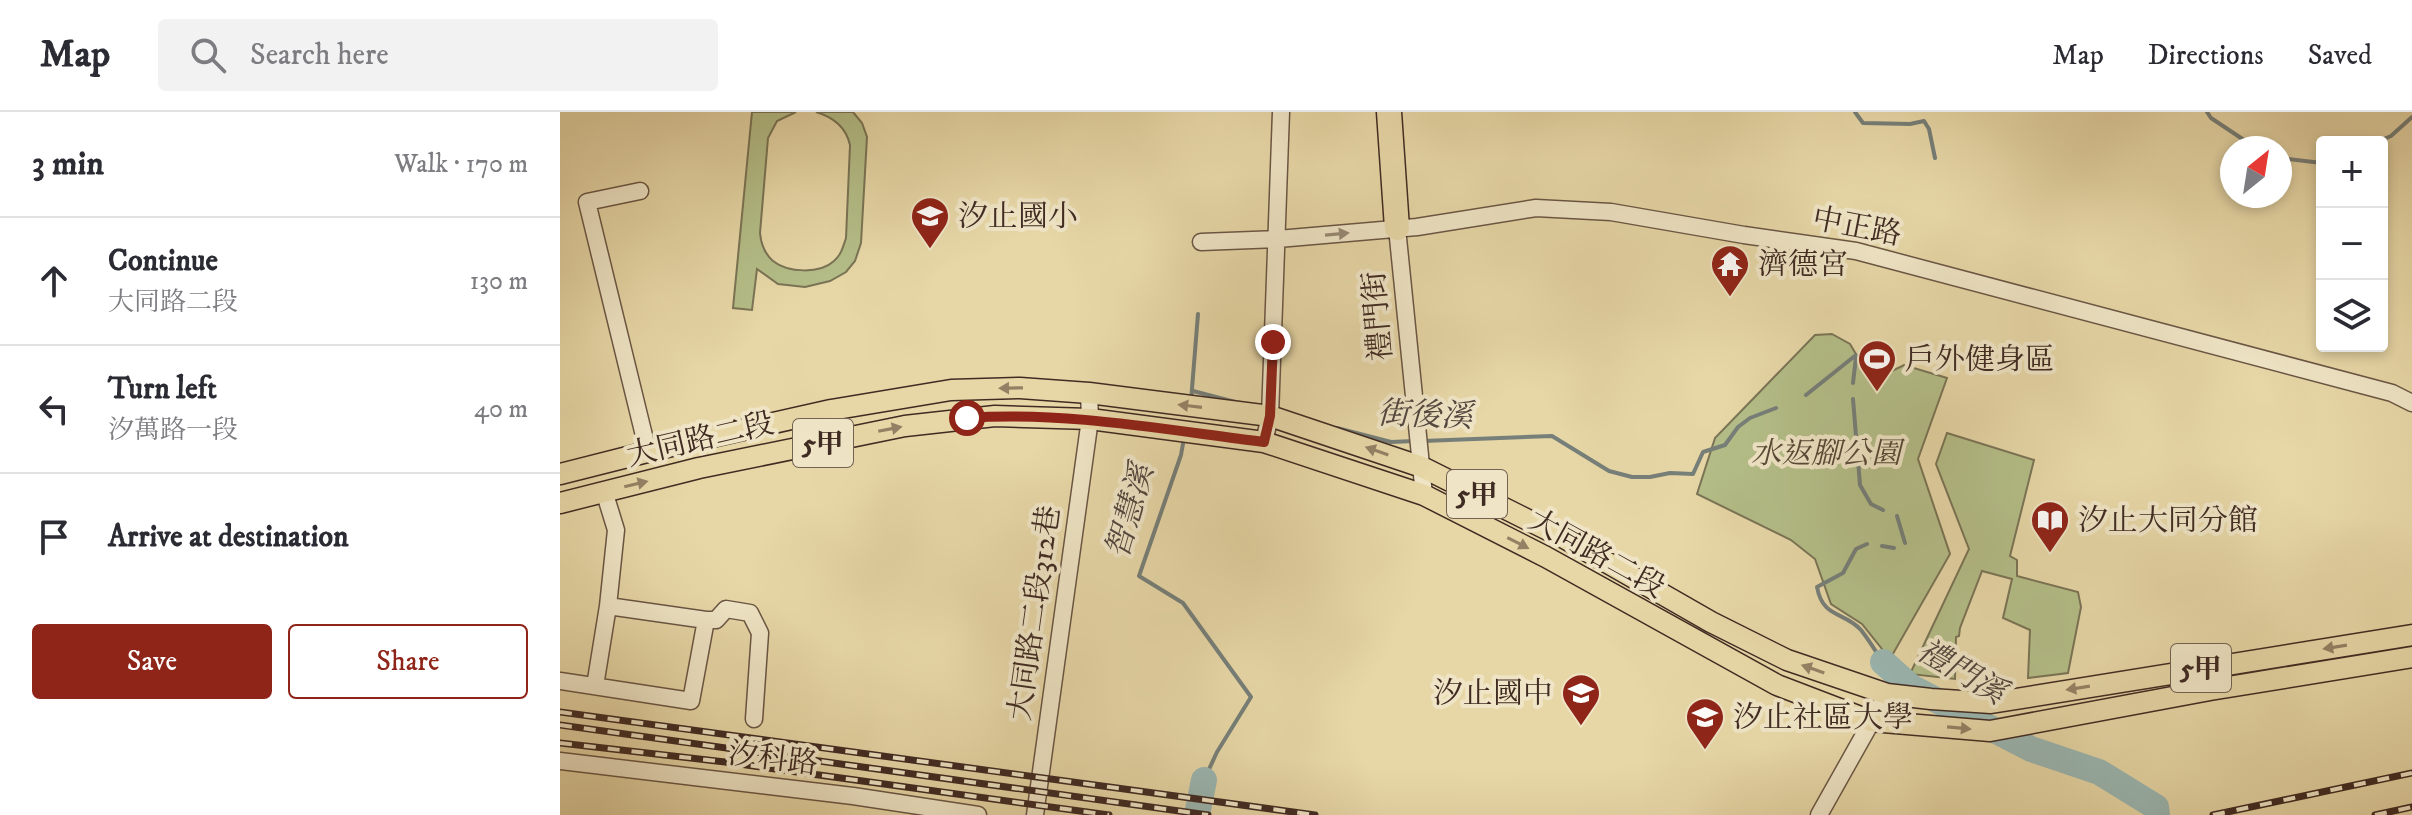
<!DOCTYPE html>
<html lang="en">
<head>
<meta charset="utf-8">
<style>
  body { margin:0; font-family:"IM FELL DW Pica","Noto Serif TC",serif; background:#f2f2f3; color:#2b2b33 }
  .controls { position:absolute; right:24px; top:24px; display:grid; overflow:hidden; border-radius:8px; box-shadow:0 4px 12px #0003 }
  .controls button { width:72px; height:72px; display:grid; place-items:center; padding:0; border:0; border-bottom:2px solid #e1e1e2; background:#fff; color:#2b2b33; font:40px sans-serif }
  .compass { position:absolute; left:1660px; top:24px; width:72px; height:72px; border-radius:50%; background:#fff; box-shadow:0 4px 12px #0003; rotate:30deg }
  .stop { position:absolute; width:24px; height:24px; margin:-18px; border:6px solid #8f2418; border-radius:50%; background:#fff }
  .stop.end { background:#8f2418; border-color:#fff; box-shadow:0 2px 8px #0008 }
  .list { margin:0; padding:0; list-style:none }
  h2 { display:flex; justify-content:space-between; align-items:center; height:104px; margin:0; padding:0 32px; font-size:34px }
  h2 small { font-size:26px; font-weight:400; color:#7c7c81 }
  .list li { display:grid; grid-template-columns:52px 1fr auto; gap:24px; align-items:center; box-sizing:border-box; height:128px; padding:0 32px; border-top:2px solid #e1e1e2 }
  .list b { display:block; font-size:30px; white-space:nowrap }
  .list p { margin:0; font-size:26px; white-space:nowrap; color:#7c7c81 }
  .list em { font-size:26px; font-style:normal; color:#7c7c81 }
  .actions { display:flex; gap:16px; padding:24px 32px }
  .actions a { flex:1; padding:18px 0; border:2px solid #8f2418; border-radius:8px; text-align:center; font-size:28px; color:#8f2418 }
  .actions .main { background:#8f2418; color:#fff }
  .icon { flex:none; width:44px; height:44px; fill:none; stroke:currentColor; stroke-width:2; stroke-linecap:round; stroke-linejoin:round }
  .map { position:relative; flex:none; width:1852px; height:703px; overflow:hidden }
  header { display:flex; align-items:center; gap:48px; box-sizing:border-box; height:112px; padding:0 40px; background:#fff; border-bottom:2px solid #e1e1e2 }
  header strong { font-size:38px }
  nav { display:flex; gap:44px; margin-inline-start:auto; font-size:28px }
  .search { width:560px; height:72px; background:#f2f2f3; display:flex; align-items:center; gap:20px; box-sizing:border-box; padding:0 28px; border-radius:8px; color:#7c7c81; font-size:30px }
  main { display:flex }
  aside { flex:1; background:#fff }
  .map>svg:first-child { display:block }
  .green { fill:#b4be88; stroke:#7a7456; stroke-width:2 }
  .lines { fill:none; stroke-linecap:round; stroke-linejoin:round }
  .stream { stroke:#767f79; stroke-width:4 }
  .river { stroke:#9ab7b2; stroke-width:26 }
  .minor-casing { stroke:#6a5644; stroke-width:19 }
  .major-casing { stroke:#402b23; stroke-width:23 }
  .highway-casing { stroke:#402b23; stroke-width:27 }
  .minor { stroke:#efe5c6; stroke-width:16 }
  .major { stroke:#e7d7a7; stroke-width:20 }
  .highway { stroke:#e7d7a7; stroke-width:24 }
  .rail-casing { stroke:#402b23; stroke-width:7 }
  .rail { stroke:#efe5c6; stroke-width:4; stroke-dasharray:12; stroke-linecap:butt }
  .oneway { fill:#988874 }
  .oneway2 { fill:#948165 }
  .route { stroke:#8f2418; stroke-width:10 }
  .labels { text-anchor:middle; stroke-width:8; stroke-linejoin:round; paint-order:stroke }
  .shield { fill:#efe5c6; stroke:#746354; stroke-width:2 }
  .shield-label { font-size:28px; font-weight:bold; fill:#402b23 }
  .poi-label { font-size:30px; fill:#402b23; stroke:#efe5c6; text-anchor:start }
  .street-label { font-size:30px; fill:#402b23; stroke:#efe5c6 }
  .park-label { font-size:30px; font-style:italic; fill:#574837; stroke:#efe5c6 }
  .water-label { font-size:32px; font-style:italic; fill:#524740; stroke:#efe5c6 }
</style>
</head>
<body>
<header>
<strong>Map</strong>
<div class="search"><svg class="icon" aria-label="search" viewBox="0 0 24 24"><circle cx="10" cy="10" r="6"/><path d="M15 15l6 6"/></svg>Search here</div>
<nav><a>Map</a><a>Directions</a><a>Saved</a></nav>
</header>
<main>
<aside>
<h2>3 min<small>Walk · 170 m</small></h2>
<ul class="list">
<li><svg class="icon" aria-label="ahead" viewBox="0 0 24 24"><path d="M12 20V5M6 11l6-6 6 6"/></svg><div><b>Continue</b><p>大同路二段</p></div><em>130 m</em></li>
<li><svg class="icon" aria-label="left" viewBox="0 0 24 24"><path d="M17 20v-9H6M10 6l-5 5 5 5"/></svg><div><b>Turn left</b><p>汐萬路一段</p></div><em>40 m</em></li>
<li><svg class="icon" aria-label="arrive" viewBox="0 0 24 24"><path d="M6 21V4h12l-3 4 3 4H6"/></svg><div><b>Arrive at destination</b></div></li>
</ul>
<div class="actions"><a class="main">Save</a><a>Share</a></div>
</aside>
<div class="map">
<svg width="1852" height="703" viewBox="0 0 1852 703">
  <rect width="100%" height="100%" fill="#e7d7a7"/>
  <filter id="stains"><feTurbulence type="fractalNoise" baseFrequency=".0025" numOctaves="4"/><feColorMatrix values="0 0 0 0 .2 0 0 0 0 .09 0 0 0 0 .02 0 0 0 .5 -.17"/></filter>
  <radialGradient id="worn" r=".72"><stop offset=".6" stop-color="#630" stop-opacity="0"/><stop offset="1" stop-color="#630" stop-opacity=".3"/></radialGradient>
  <path class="green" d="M192 0H236L217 9 208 26 200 121C201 132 205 142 213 149 228 161 260 162 274 149 281 143 283 135 286 126L290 33C286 15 273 5 256 0H293L302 11 307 25 301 131 295 149 286 160 270 169 245 175 218 172 197 157 192 198 173 196Z
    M1272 222 1290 232 1303 254 1328 261 1344 253 1387 266 1358 347 1390 442 1330 547 1302 512 1271 492 1255 447 1231 428 1137 382 1155 326 1255 223Z
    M1387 321 1474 348 1450 444 1457 448V464L1518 480 1521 495 1508 561 1468 566 1470 518 1443 506 1452 467 1422 459 1400 516 1399 524 1396 525 1395 567 1350 562 1409 437 1376 352Z"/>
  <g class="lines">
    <path class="stream" d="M1295 0 1303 11 1350 12 1364 9 1369 17 1375 46
      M1647 0 1651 6 1696 36
      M1817 30 1831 24 1852 5
      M1720 46 1762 51
      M1293 271 1296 245
      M633 279 679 291
      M1246 283 1296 243
      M1293 287 1300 373 1311 392 1323 398
      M631 289 638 202
      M777 316 831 330 854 329
      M624 326 621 343 579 464 623 491 691 585 657 640 644 668
      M863 329 992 324 1049 359 1072 365H1090L1110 361 1133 362 1143 340 1165 333 1178 315 1190 306 1216 296
      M1337 404 1345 431
      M1307 432 1296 437 1283 461 1257 475C1263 507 1284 499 1301 518 1309 528 1316 540 1323 550
      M1322 434 1334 436"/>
    <path class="river" d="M1323 550 1351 575 1471 637 1539 660 1596 695 1597 703
      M637 703 644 668"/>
    <g class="minor-casing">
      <path id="minor" d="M80 79 27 90 88 340
        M837 116 864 383
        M641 130 718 127 857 115 976 96 1051 100 1184 123 1296 139 1832 281 1852 291
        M704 330 710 304 721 0
        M44 379 56 418 48 494 146 508
        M0 569 131 589 146 508H156L166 497 190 501 200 521 194 607
        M35 574 48 494
        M0 649 293 684 418 703
        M475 703 530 307 529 281
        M1259 703 1327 582"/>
    </g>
    <g class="major-casing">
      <path id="major" d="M0 362 103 336 271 298 391 278 460 276 529 281 710 304 862 355 1006 427 1151 510 1227 548 1327 582 1371 587 1431 591 1852 523
        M0 391 139 356 345 314 435 304 530 307 704 330 864 383 986 445 1217 573 1311 609 1430 619 1650 578 1852 545"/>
    </g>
    <g class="highway-casing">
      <path id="highway" d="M829 0 837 116"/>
    </g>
    <use href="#minor" class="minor"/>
    <use href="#major" class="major"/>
    <use href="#highway" class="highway"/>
    <g class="rail-casing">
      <path id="rail" d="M0 600 755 703
        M0 613 648 703
        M0 631 165 650 549 703
        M1653 703 1852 661
        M1815 703 1852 695"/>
    </g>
    <use href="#rail" class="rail"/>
  </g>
  <defs><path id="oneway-solid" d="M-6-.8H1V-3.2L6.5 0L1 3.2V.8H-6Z" transform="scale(2)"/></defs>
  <use class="oneway" href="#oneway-solid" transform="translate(777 122) rotate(-5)"/>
  <g class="oneway2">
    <use href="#oneway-solid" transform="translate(451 276) rotate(179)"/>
    <use href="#oneway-solid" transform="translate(630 294) rotate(-173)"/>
    <use href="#oneway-solid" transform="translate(330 317) rotate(-11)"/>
    <use href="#oneway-solid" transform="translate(817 339) rotate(-161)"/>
    <use href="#oneway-solid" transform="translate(76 372) rotate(-13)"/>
    <use href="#oneway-solid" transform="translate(958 431) rotate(27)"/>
    <use href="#oneway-solid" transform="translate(1775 535) rotate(171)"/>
    <use href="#oneway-solid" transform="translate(1253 557) rotate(-161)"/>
    <use href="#oneway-solid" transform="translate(1518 576) rotate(171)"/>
    <use href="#oneway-solid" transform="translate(1399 616) rotate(5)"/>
  </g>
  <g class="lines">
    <path class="route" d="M407 306C506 299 606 318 704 330L710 304 713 230"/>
  </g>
  <defs>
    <g id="school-pin" transform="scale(2)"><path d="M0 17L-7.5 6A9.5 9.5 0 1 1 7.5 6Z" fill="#8f2418" stroke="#efe5c6"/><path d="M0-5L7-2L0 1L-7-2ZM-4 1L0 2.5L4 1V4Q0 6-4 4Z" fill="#fff"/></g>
    <g id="temple-pin" transform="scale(2)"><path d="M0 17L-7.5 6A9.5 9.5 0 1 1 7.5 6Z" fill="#8f2418" stroke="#efe5c6"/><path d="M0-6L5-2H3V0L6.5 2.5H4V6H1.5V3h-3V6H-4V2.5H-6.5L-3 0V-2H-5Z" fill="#fff"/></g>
    <g id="stadium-pin" transform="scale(2)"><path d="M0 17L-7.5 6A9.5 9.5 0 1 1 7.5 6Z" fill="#8f2418" stroke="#efe5c6"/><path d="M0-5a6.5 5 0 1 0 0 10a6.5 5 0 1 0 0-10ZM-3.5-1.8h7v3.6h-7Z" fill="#fff"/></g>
    <g id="library-pin" transform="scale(2)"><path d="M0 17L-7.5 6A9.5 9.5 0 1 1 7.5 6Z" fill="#8f2418" stroke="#efe5c6"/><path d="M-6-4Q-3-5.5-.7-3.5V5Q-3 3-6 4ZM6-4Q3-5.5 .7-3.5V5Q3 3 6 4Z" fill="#fff"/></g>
    <g id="university-pin" transform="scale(2)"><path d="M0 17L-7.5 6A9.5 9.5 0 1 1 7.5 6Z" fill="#8f2418" stroke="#efe5c6"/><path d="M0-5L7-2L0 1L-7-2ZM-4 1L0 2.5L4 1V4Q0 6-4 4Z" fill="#fff"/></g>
  </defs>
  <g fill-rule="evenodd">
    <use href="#school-pin" x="370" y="104"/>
    <use href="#temple-pin" x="1170" y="152"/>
    <use href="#stadium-pin" x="1317" y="247"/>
    <use href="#library-pin" x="1490" y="408"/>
    <use href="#school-pin" x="1021" y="581"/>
    <use href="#university-pin" x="1145" y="605"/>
  </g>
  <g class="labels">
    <g class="shield">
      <rect x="233" y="307" width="60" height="48" rx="6"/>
      <rect x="887" y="358" width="60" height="48" rx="6"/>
      <rect x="1611" y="532" width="60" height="48" rx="6"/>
    </g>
    <g class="shield-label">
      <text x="263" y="341">5甲</text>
      <text x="917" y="392">5甲</text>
      <text x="1641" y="566">5甲</text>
    </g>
    <g class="poi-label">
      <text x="398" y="114">汐止國小</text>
      <text x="1198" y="162">濟德宮</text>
      <text x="1345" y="257">戶外健身區</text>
      <text x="1518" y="418">汐止大同分館</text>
      <text x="993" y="591" text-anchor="end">汐止國中</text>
      <text x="1173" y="615">汐止社區大學</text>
    </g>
    <g class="street-label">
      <text transform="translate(1297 114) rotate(11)" y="10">中正路</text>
      <text transform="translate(817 204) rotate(-95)" y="10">禮門街</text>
      <text transform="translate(140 327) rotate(-13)" y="10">大同路二段</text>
      <text transform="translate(1037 441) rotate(29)" y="10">大同路二段</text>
      <text transform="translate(474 501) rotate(-82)" y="10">大同路二段312巷</text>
      <text transform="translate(213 646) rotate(7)" y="10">汐科路</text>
    </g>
    <g class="park-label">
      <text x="1266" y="351">水返腳公園</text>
    </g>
    <g class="water-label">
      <text transform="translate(865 302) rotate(2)" y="11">街後溪</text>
      <text transform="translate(569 399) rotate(-74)" y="11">智慧溪</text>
      <text transform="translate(1402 559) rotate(30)" y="11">禮門溪</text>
    </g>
  </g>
  <rect width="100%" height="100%" filter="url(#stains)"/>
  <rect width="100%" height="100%" fill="url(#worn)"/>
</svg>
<div class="controls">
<button>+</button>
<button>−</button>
<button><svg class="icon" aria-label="layers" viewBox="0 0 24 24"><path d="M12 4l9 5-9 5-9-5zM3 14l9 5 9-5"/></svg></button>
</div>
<svg class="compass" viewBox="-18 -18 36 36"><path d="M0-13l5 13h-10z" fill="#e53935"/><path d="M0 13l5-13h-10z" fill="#7c7c81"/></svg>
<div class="stop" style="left:407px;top:306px"></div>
<div class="stop end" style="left:713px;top:230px"></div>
</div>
</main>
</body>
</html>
